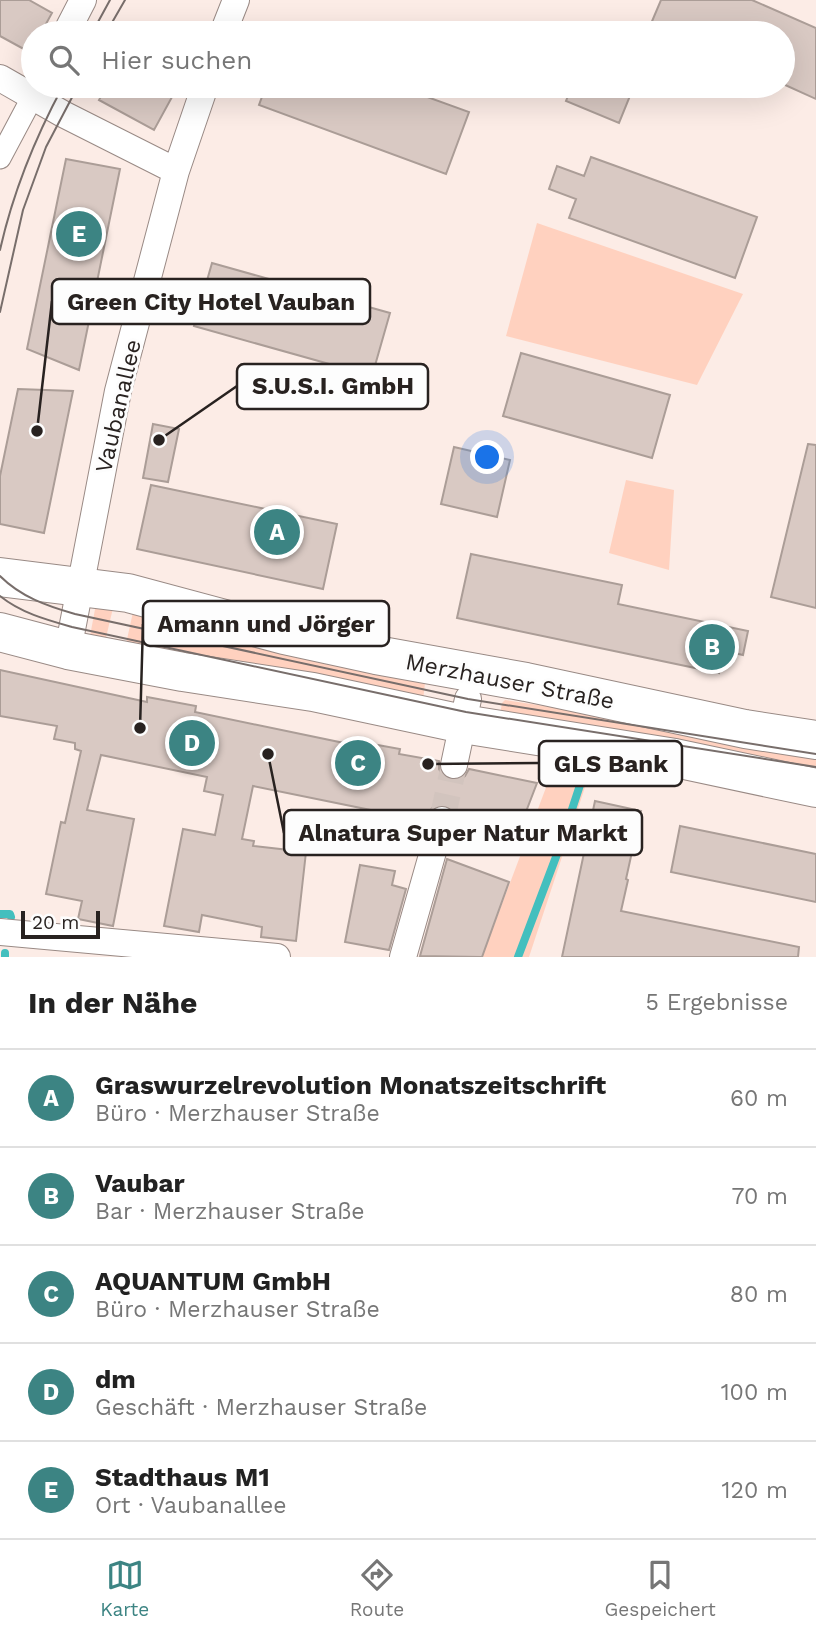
<!DOCTYPE html>
<html lang="de">
<head>
<meta charset="utf-8">
<style>
  body { margin:0; font-family:"Work Sans",sans-serif; background:#f6f6f6; color:#222 }
  .scale { position:absolute; left:21px; bottom:18px; width:79px; box-sizing:border-box; padding-left:7px; border:4px solid #282220; border-top:0; font-size:19px; line-height:24px; white-space:nowrap; color:#282220; -webkit-text-stroke:5px #fdfdfd; paint-order:stroke }
  .you { position:absolute; left:488px; top:458px; width:24px; height:24px; margin:-18px; border:5px solid #fff; border-radius:50%; background:#1a73e8; box-shadow:0 0 0 10px #1a73e833 }
  .badge { display:grid; place-items:center; width:46px; height:46px; border-radius:50%; background:#3c8483; color:#fff; font-size:23px; font-weight:700 }
  .pin { position:absolute; translate:-50% -50%; border:4px solid #fff; box-shadow:0 2px 7px #0006 }
  .list { margin:0; padding:0; list-style:none }
  h2 { display:flex; justify-content:space-between; align-items:center; height:91px; margin:0; padding:0 28px; font-size:30px }
  h2 small { font-size:23px; font-weight:400; color:#767676 }
  .list li { display:grid; grid-template-columns:46px 1fr auto; gap:21px; align-items:center; box-sizing:border-box; height:98px; padding:0 28px; border-top:2px solid #e0e0e0 }
  .list b { display:block; font-size:26px; white-space:nowrap }
  .list p { margin:0; font-size:23px; white-space:nowrap; color:#767676 }
  .list em { font-size:23px; font-style:normal; color:#767676 }
  .icon { flex:none; width:38px; height:38px; fill:none; stroke:currentColor; stroke-width:2; stroke-linecap:round; stroke-linejoin:round }
  .map { position:relative; flex:none; width:816px; height:957px; overflow:hidden }
  .search { position:absolute; background:#fff; box-shadow:0 7px 28px #0002; left:21px; right:21px; top:21px; height:77px; display:flex; align-items:center; gap:18px; box-sizing:border-box; padding:0 24px; border-radius:38px; color:#767676; font-size:26px }
  .sheet { height:581px; background:#fff }
  nav { display:flex; justify-content:space-around; align-items:center; box-sizing:border-box; height:98px; border-top:2px solid #e0e0e0; background:#fff; font-size:19px; color:#767676 }
  nav a { display:grid; justify-items:center; gap:4px }
  nav .on { color:#3c8483 }
  .map>svg:first-child { display:block }
  .green { fill:#ffd1bf }
  .lines { fill:none; stroke-linecap:round; stroke-linejoin:round }
  .stream { stroke:#43bfbe; stroke-width:8 }
  .building { fill:#d9c9c3; stroke:#ab9d97; stroke-width:2 }
  .minor-tunnel { stroke:#d2c4be; stroke-width:26; stroke-dasharray:26 13; stroke-linecap:butt }
  .pedestrian-casing { stroke:#998a85; stroke-width:23 }
  .minor-casing { stroke:#998a85; stroke-width:28 }
  .secondary-casing { stroke:#998a85; stroke-width:40 }
  .pedestrian { stroke:#fff; stroke-width:21 }
  .minor { stroke:#fff; stroke-width:26 }
  .secondary { stroke:#fff; stroke-width:38 }
  .tram { stroke:#786e6b; stroke-width:2 }
  .labels { text-anchor:middle; stroke-width:6; stroke-linejoin:round; paint-order:stroke }
  .street-label { font-size:23px; fill:#282220; stroke:#fdfdfd }
  .leader { fill:none; stroke:#282220; stroke-width:2.5 }
  .callout-dot { fill:#282220; stroke:#fdfdfd; stroke-width:2.5 }
  .callout { fill:#fdfdfd; stroke:#282220; stroke-width:2.5 }
  .callout-label { font-size:24px; text-anchor:middle; font-weight:bold; fill:#282220 }
</style>
</head>
<body>
<div class="map">
<svg width="816" height="957" viewBox="0 0 816 957">
  <rect width="100%" height="100%" fill="#fcece6"/>
  <path class="green" d="M537 223 743 294 697 385 506 336Z
    M626 480 674 490 669 570 609 553Z
    M96 604 113 608 104 646 90 636Z
    M133 612 425 683 422 709 124 653Z
    M505 700 816 747V773L499 720 502 703Z
    M553 769 589 775 529 957H482Z"/>
  <g class="lines">
    <path class="stream" d="M0 914H10L11 917
      M5 957V953
      M518 957 559 849 581 782"/>
  </g>
  <path class="building" d="M0 0H29L52 13 41 33H33V48L31 53 0 36Z
    M661 0H752L816 28V99L783 84V33H666L650 26Z
    M107 86H178L154 130 99 100Z
    M266 86H397L469 112 446 174 259 105Z
    M572 86H634L619 123 566 101Z
    M591 157 757 217 735 278 569 218 576 199 549 189 557 166 584 176Z
    M66 159 120 169 79 370 27 349Z
    M212 263 390 313 372 376 194 326Z
    M521 353 670 395 652 458 503 416Z
    M18 389 73 391 44 533 0 524V476Z
    M153 424 179 429 168 482 143 478Z
    M808 444 816 445V608L771 597Z
    M454 447 510 460 497 517 441 504Z
    M151 485 337 524 323 589 137 549Z
    M471 554 622 585 618 604 748 631 743 655 734 653 733 657 723 655 719 673 457 618Z
    M0 670 147 702V697L196 706 195 712 349 744 350 740 400 749 399 754 439 761V769L443 776 451 780H459L465 776 469 769 537 783 517 835 462 824 460 829 456 828 457 816 453 809 446 805H438L432 808 425 821 253 786 242 839 254 841 253 846 306 852 296 941 261 937 262 927 202 915 199 932 164 926 183 829 215 835 223 795 204 791 207 777 101 755 87 810 134 819 113 926 78 919 82 901 46 894 61 822 65 823 81 751 75 749V743L54 739 57 726 0 716Z
    M595 801 641 811 626 879 628 880 621 911 799 947 798 957H562Z
    M680 826 816 854V902L671 872Z
    M447 859 509 882 482 957 420 956Z
    M360 865 395 871 392 885 406 889 389 950 345 942Z"/>
  <g class="lines">
    <path class="minor-tunnel" d="M442 820 454 765"/>
    <g class="pedestrian-casing">
      <path id="pedestrian" d="M0 158 33 96"/>
    </g>
    <g class="minor-casing">
      <path id="minor" d="M66 33 83 0
        M223 33 236 0
        M0 78 63 114 176 171
        M68 650 118 391 176 171 205 86
        M454 765 468 699
        M0 932 277 957
        M403 957 442 820"/>
    </g>
    <g class="secondary-casing">
      <path id="secondary" d="M0 577 128 593 284 635 376 655 526 682 745 729 816 740
        M0 632 68 650 183 672 313 692 463 724 675 758 816 788"/>
    </g>
    <use href="#pedestrian" class="pedestrian"/>
    <use href="#minor" class="minor"/>
    <use href="#secondary" class="secondary"/>
    <path class="tram" d="M92 33 110 0
      M106 33 125 0
      M0 250C13 192 35 138 63 86
      M0 312 23 210 46 147 78 86
      M0 576C21 597 47 606 75 614L468 699 816 754
      M0 596C21 613 47 620 72 627L466 712 816 767"/>
  </g>
  <g class="labels">
    <g class="street-label">
      <text transform="translate(118 406) rotate(-77)" y="8">Vaubanallee</text>
      <text transform="translate(510 681) rotate(11)" y="8">Merzhauser Straße</text>
    </g>
  </g>
  <path class="leader" d="M37 431L52 301M159 440L237 386M140 728L143 624M428 764L539 763M268 754L284 833"/>
  <g class="callout-dot">
    <circle cx="37" cy="431" r="7"/>
    <circle cx="159" cy="440" r="7"/>
    <circle cx="140" cy="728" r="7"/>
    <circle cx="428" cy="764" r="7"/>
    <circle cx="268" cy="754" r="7"/>
  </g>
  <g class="callout">
    <rect x="52" y="279" width="318" height="45" rx="7"/>
    <rect x="237" y="364" width="191" height="45" rx="7"/>
    <rect x="143" y="601" width="246" height="45" rx="7"/>
    <rect x="539" y="741" width="143" height="45" rx="7"/>
    <rect x="284" y="810" width="358" height="45" rx="7"/>
  </g>
  <g class="callout-label">
    <text x="211" y="310">Green City Hotel Vauban</text>
    <text x="333" y="394">S.U.S.I. GmbH</text>
    <text x="266" y="632">Amann und Jörger</text>
    <text x="611" y="772">GLS Bank</text>
    <text x="463" y="841">Alnatura Super Natur Markt</text>
  </g>
</svg>
<div class="scale">20 m</div>
<div class="you"></div>
<div class="pin badge" style="left:277px;top:532px">A</div>
<div class="pin badge" style="left:712px;top:647px">B</div>
<div class="pin badge" style="left:358px;top:763px">C</div>
<div class="pin badge" style="left:192px;top:743px">D</div>
<div class="pin badge" style="left:79px;top:234px">E</div>
<div class="search"><svg class="icon" aria-label="search" viewBox="0 0 24 24"><circle cx="10" cy="10" r="6"/><path d="M15 15l6 6"/></svg>Hier suchen</div>
</div>
<section class="sheet">
<h2>In der Nähe<small>5 Ergebnisse</small></h2>
<ul class="list">
<li><span class="badge">A</span><div><b>Graswurzelrevolution Monatszeitschrift</b><p>Büro · Merzhauser Straße</p></div><em>60 m</em></li>
<li><span class="badge">B</span><div><b>Vaubar</b><p>Bar · Merzhauser Straße</p></div><em>70 m</em></li>
<li><span class="badge">C</span><div><b>AQUANTUM GmbH</b><p>Büro · Merzhauser Straße</p></div><em>80 m</em></li>
<li><span class="badge">D</span><div><b>dm</b><p>Geschäft · Merzhauser Straße</p></div><em>100 m</em></li>
<li><span class="badge">E</span><div><b>Stadthaus M1</b><p>Ort · Vaubanallee</p></div><em>120 m</em></li>
</ul>
</section>
<nav>
<a class="on"><svg class="icon" aria-label="map" viewBox="0 0 24 24"><path d="M3 6l6-2 6 2 6-2v14l-6 2-6-2-6 2zM9 4v14M15 6v14"/></svg>Karte</a>
<a><svg class="icon" aria-label="directions" viewBox="0 0 24 24"><path d="M12 3l9 9-9 9-9-9zM9 14v-3h6M13 9l2 2-2 2"/></svg>Route</a>
<a><svg class="icon" aria-label="saved" viewBox="0 0 24 24"><path d="M7 4h10v16l-5-4-5 4z"/></svg>Gespeichert</a>
</nav>
</body>
</html>
